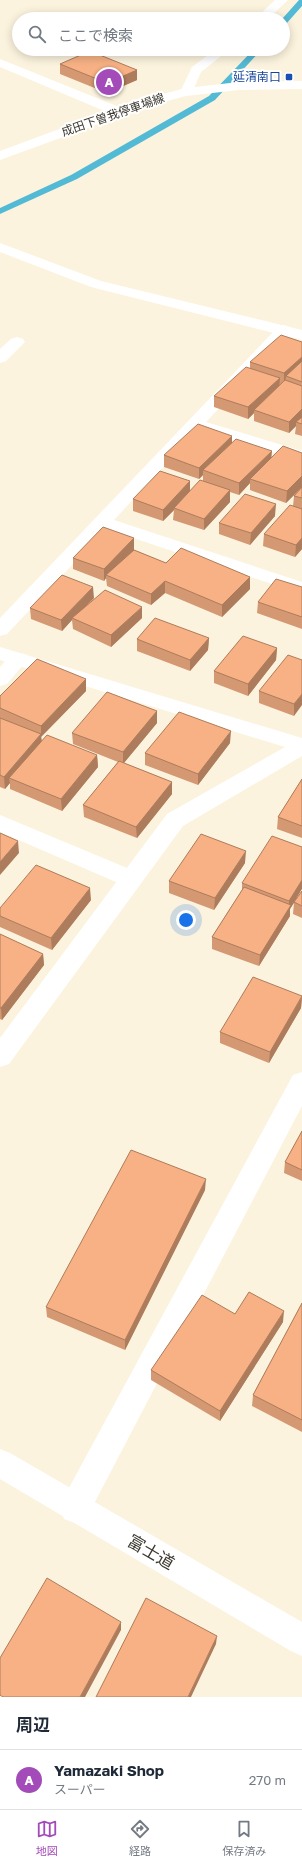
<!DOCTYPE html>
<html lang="ja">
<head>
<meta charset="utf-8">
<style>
  body { margin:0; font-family:"Golos Text","Noto Sans JP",sans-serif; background:#f6f6f7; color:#1f2937 }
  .you { position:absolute; left:186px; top:920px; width:14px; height:14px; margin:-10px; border:3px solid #fff; border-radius:50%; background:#1a73e8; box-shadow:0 0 0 6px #1a73e833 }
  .badge { display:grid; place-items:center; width:26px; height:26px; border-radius:50%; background:#a34bb8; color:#fff; font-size:13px; font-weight:700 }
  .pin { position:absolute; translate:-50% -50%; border:2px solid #fff; box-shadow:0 1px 4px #0006 }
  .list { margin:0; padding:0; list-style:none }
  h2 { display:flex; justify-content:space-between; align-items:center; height:52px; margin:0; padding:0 16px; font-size:17px }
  h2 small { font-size:13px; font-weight:400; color:#747a83 }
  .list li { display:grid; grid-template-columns:26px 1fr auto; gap:12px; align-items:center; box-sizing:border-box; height:60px; padding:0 16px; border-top:1px solid #e0e1e3 }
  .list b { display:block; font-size:15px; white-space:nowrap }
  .list p { margin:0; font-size:13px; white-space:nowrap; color:#747a83 }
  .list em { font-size:13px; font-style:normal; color:#747a83 }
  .icon { flex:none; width:22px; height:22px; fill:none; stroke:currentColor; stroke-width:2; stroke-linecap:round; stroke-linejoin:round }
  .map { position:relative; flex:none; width:302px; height:1697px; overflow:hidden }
  .search { position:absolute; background:#fff; box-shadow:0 2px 10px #0003; left:12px; right:12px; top:12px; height:44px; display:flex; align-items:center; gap:10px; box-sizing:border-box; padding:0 14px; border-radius:22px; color:#747a83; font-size:15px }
  .sheet { height:112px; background:#fff }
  nav { display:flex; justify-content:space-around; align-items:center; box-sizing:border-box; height:56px; border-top:1px solid #e0e1e3; background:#fff; font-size:11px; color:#747a83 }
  nav a { display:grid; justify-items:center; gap:2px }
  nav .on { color:#a34bb8 }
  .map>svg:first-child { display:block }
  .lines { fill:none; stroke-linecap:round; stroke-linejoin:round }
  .stream { fill:#53bad5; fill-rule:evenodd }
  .lane { fill:#fff; fill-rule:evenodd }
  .street { fill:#fff; fill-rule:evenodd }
  .secondary { fill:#fff; fill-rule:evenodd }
  .wall { fill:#d49872 }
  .shaded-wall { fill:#ad7c5c }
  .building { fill:#f7b184; stroke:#ad7c5c }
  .transit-dot { fill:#1a4fb4; stroke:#fff; stroke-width:1.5 }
  .labels { text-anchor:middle; stroke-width:4; stroke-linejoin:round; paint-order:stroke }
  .far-transit-label { font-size:12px; fill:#164399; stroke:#fff; text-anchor:end }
  .far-street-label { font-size:12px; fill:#3d3931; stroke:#fff }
  .near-street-label { font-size:17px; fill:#3d3931; stroke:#fff }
</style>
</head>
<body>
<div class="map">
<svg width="302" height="1697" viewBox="0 0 302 1697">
  <rect width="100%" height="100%" fill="#fcf3de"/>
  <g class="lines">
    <path class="stream" d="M299 0H302V6L286 24H283V19H282Z
      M254 49H262L215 100 77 179 0 214V208L71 175 209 96Z"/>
    <path class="lane" d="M0 59 124 109 126 112 124 115H114L0 67Z
      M284 325 290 327 292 330 290 333 206 422 302 451V461L198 430 114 520 302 582V594L106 529 7 634 0 636V618L278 327Z
      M17 337 23 339 25 342 6 361 0 363V349L11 339Z
      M18 653 25 654 28 659 7 684 0 686V667L11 654Z
      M0 815 139 873 142 879 139 885 131 887 123 885 0 832Z
      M302 1072V1106L86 1519 75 1523 64 1519 60 1508 64 1497 293 1075Z"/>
    <path class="street" d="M275 0H288L268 19H255Z
      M216 49H230L201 72 191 95H181L180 92 192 67Z
      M0 243 101 281 302 330V340L91 287 0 252Z
      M0 647 302 738V756L183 826 9 1064 0 1067V1038L167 814 285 747 0 660Z"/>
    <path class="secondary" d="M302 81V89L239 90 186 96 145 107 0 160V151L135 101 186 88 239 82Z
      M0 1449 10 1453 302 1622V1656L291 1651 0 1479Z"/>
  </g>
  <path class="wall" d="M60 64 137 70V80L107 93 60 74Z
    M302 342V436L295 434 296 426 289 433 254 421V413L248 419 214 407V396L250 369V362Z
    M232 436V443L272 457 302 453V487L286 503 250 490V483L239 495 230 492V502L204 530 173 520 174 510 163 521 133 511V499L190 481V491L203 481V475L199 479 164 467V455Z
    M302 487V549L295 557 263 546 264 534 293 506 294 496Z
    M275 516 250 545 219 534V523Z
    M134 538V550L166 563 250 589 222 617 165 593 151 605 107 586 106 578 104 581 73 569V558Z
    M302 587V629L257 613 258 602Z
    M94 598 88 604 142 618 111 647 73 629 72 620 62 631 31 619 30 608Z
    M209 638 208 650 190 671 137 651V639Z
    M277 648 276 660 248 696 214 683V671Z
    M302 660 294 716 259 703V691Z
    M86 691 41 737 42 741 97 755 98 767 62 811 10 789V783L5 789 0 787V696Z
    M157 711V723L124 763 172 782V794L137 838 84 817 83 805 118 762 73 744 72 733Z
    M230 743 198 785 145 765V753Z
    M302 779V838L277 829 278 817Z
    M245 863 214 910 169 893V881Z
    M242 883 297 898 302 891V918L293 914 294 903 290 909V916L259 966 212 949V937L242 890Z
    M91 900 52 950 0 927V908Z
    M0 934 43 954 44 965 2 1020 0 1019Z
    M302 996 301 1008 269 1063 220 1043V1032Z
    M302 1131V1181L284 1173 285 1162Z
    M205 1190 125 1350 47 1317 46 1307Z
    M302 1303V1432L252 1406 253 1395Z
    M235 1314 283 1322 220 1421 151 1380V1370Z"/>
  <path class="shaded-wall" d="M137 70V80L107 93V83Z
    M302 357V367L286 376 285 383 284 385V373Z
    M280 378 279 389 254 410V413L248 419V407Z
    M302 409V420L296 422V426L289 433V422Z
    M232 436V447L203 470V475L199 479V468Z
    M272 451 271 462 250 479V483L239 495V483Z
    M302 476V487L286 503 287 491Z
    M190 481V493L174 508V510L163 521V510Z
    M230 490V502L204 530V519Z
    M276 504 275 516 250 545 251 533Z
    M134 538V550L106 575V578L104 581V569Z
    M302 538V549L295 557 296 545Z
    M250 577V589L222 617V605Z
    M165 581V593L151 605V594Z
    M93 587 94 598 74 618H72V620L62 631 61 620Z
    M142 607V618L111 647V635Z
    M209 638 208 650 190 671V660Z
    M277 648 276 660 248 696V684Z
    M86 679V691L41 737V726Z
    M302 694V705L294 716V704Z
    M157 711V723L123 764V752Z
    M231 731 230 743 198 785V774Z
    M41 734 42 746 9 778 10 783 5 789 4 777Z
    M97 755 98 767 62 811 61 799Z
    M172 782V794L137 838 136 827Z
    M18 841 19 853 0 875V862Z
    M246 851 245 863 214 910 215 898Z
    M302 880V889L290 909V916L259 966 260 955 289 908V901Z
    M90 888 91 900 52 950 51 938Z
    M43 954 44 965 2 1020 1 1008Z
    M302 997 301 1008 269 1063 270 1052Z
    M206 1179 205 1190 125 1350V1340Z
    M284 1311 283 1322 220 1421V1411Z
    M121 1622V1630L85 1697H80Z
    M217 1636 216 1644 191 1697H188Z"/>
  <path class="building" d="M90 51 137 70 107 83 60 64Z
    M281 335 302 342V357L284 373 250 362Z
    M302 361V382L286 376Z
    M246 367 280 378 248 407 214 396Z
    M285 380 302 386V409L289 422 254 410Z
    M302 417V424L296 422Z
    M198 424 232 436 199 468 164 455Z
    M236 439 272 451 239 483 203 470Z
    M283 446 302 453V476L287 491 250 479Z
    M160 471 190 481 163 510 133 499Z
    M200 480 230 490 204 519 174 508Z
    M302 487V498L294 496Z
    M245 494 276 504 251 533 219 523Z
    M290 505 302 509V538L296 545 264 534Z
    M103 527 134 538 104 569 73 558Z
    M181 548 250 577 222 605 165 581 151 594 106 575 134 550 166 563Z
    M62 575 93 587 61 620 30 608Z
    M276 579 302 587V617L258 602Z
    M105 590 142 607 111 635 72 618Z
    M155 618 209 638 190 660 137 639Z
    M243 636 277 648 248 684 214 671Z
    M288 655 302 660V694L294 704 259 691Z
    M37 659 86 679 41 726 0 708V696Z
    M107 692 157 711 123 752 72 733Z
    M179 712 231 731 198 774 145 753Z
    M0 718 41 734 4 777 0 775Z
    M47 735 97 755 61 799 9 778Z
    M119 761 172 782 136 827 83 805Z
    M302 779V826L278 817Z
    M0 833 18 841 0 862Z
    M201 834 246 851 215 898 169 881Z
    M272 836 302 847V880L289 901 242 883Z
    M36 865 90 888 51 938 0 916V908Z
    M244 887 291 905 260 955 212 937Z
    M302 891V906L294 902Z
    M0 934 43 954 1 1008H0Z
    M253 977 302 996 270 1052 220 1032Z
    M302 1131V1170L285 1162Z
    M131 1150 206 1179 125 1340 46 1307Z
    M249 1292 284 1311 220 1411 151 1370 202 1295 235 1314Z
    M302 1303V1420L253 1395Z
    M47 1578 121 1622 80 1697H3L0 1695V1658Z
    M146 1598 217 1636 188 1697H96Z"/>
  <rect class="transit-dot" x="285" y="73" width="8" height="8" rx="2"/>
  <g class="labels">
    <g class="far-transit-label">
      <text x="281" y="81">延清南口</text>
    </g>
    <g class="far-street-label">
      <text transform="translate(113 115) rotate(-19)" y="4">成田下曽我停車場線</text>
    </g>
    <g class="near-street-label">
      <text transform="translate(151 1552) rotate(30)" y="6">富士道</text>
    </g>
  </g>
</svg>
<div class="you"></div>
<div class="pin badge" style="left:109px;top:82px">A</div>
<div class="search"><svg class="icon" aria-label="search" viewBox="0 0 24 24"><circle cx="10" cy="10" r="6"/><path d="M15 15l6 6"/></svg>ここで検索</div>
</div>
<section class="sheet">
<h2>周辺<small></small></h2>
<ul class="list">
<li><span class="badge">A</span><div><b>Yamazaki Shop</b><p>スーパー</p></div><em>270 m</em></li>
</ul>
</section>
<nav>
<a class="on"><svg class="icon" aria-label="map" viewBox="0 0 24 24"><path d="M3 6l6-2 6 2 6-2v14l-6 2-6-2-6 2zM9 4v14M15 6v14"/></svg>地図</a>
<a><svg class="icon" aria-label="directions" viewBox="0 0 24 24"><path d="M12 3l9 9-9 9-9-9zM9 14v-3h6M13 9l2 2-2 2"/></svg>経路</a>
<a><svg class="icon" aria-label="saved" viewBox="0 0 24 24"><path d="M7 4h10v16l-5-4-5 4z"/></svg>保存済み</a>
</nav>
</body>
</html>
